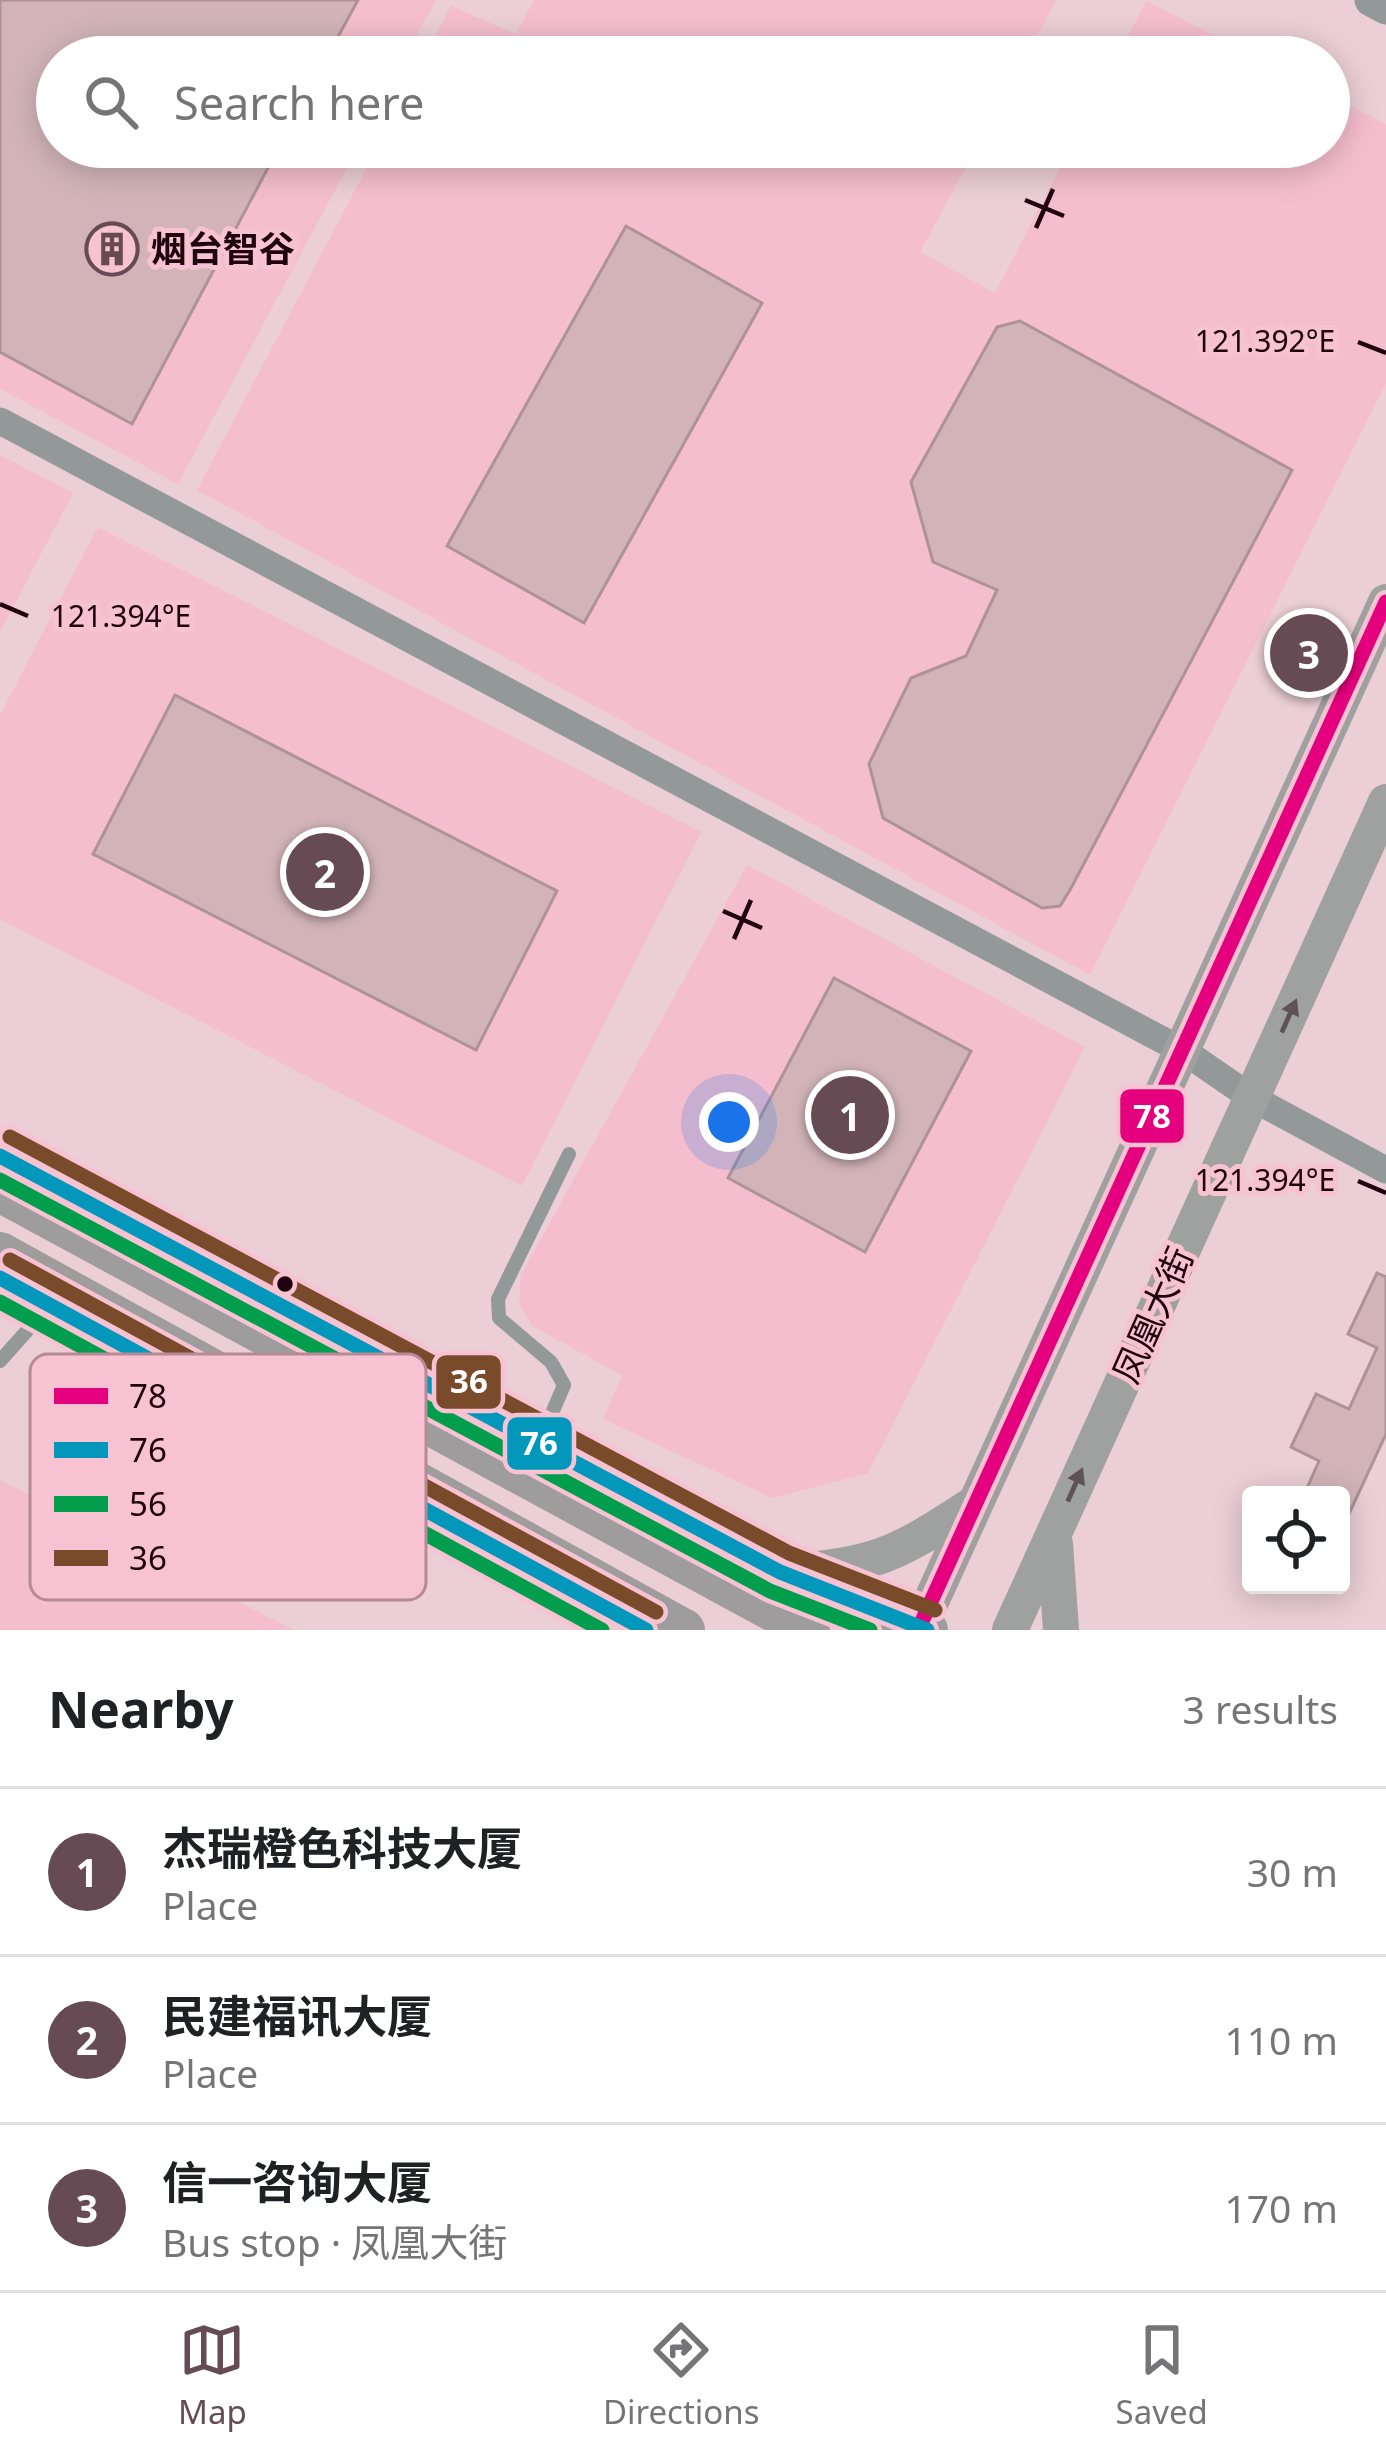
<!DOCTYPE html>
<html lang="en">
<head>
<meta charset="utf-8">
<style>
  body { margin:0; font-family:"Noto Sans","Noto Sans SC",sans-serif; background:#f2f2f2; color:#202124 }
  .controls { position:absolute; right:36px; bottom:36px; display:grid; overflow:hidden; border-radius:12px; box-shadow:0 6px 30px #0003 }
  .controls button { width:108px; height:108px; display:grid; place-items:center; padding:0; border:0; border-bottom:3px solid #e0e0e0; background:#fff; color:#202124; font:60px sans-serif }
  .you { position:absolute; left:729px; top:1122px; width:42px; height:42px; margin:-30px; border:9px solid #fff; border-radius:50%; background:#1a73e8; box-shadow:0 0 0 18px #1a73e833 }
  .badge { display:grid; place-items:center; width:78px; height:78px; border-radius:50%; background:#664a54; color:#fff; font-size:39px; font-weight:700 }
  .pin { position:absolute; translate:-50% -50%; border:6px solid #fff; box-shadow:0 3px 12px #0006 }
  .list { margin:0; padding:0; list-style:none }
  h2 { display:flex; justify-content:space-between; align-items:center; height:156px; margin:0; padding:0 48px; font-size:51px }
  h2 small { font-size:39px; font-weight:400; color:#757577 }
  .list li { display:grid; grid-template-columns:78px 1fr auto; gap:36px; align-items:center; box-sizing:border-box; height:168px; padding:0 48px; border-top:3px solid #e0e0e0 }
  .list b { display:block; font-size:45px; white-space:nowrap }
  .list p { margin:0; font-size:39px; white-space:nowrap; color:#757577 }
  .list em { font-size:39px; font-style:normal; color:#757577 }
  .icon { flex:none; width:66px; height:66px; fill:none; stroke:currentColor; stroke-width:2; stroke-linecap:round; stroke-linejoin:round }
  .map { position:relative; flex:none; width:1386px; height:1630px; overflow:hidden }
  .search { position:absolute; background:#fff; box-shadow:0 6px 30px #0003; left:36px; right:36px; top:36px; height:132px; display:flex; align-items:center; gap:30px; box-sizing:border-box; padding:0 42px; border-radius:66px; color:#757577; font-size:45px }
  .sheet { height:660px; background:#fff }
  nav { display:flex; justify-content:space-around; align-items:center; box-sizing:border-box; height:168px; border-top:3px solid #e0e0e0; background:#fff; font-size:33px; color:#757577 }
  nav a { display:grid; justify-items:center; gap:6px }
  nav .on { color:#664a54 }
  .map>svg:first-child { display:block }
  .built { fill:#f4bece }
  .building { fill:#d2b4b8; stroke:#ad9296; stroke-width:3 }
  .lines { fill:none; stroke-linecap:round; stroke-linejoin:round }
  .service { stroke:#929998; stroke-width:14 }
  .minor { stroke:#929998; stroke-width:27 }
  .tertiary { stroke:#929998; stroke-width:33 }
  .secondary { stroke:#9fa0a0; stroke-width:36 }
  .trunk { stroke:#9f9c9d; stroke-width:42 }
  .bus-1-casing { stroke:#f7c2d1; stroke-width:24 }
  .bus-2-casing { stroke:#f7c2d1; stroke-width:24 }
  .bus-3-casing { stroke:#f7c2d1; stroke-width:24 }
  .bus-4-casing { stroke:#f7c2d1; stroke-width:24 }
  .bus-1 { stroke:#e5007d; stroke-width:15 }
  .bus-2 { stroke:#0398bb; stroke-width:15 }
  .bus-3 { stroke:#029e4e; stroke-width:15 }
  .bus-4 { stroke:#7a4b2a; stroke-width:15 }
  .oneway { fill:#5f5257 }
  .ticks { fill:none; stroke:#1f030e; stroke-width:4.5 }
  .bus-dot { fill:#1f030e; stroke:#f7c2d1; stroke-width:4.5 }
  .labels { text-anchor:middle; stroke-width:10; stroke-linejoin:round; paint-order:stroke }
  .poi-label { font-size:36px; font-weight:bold; fill:#1f030e; stroke:#f7c2d1; text-anchor:start }
  .street-label { font-size:36px; fill:#1f030e; stroke:#f7c2d1 }
  .key { fill:#f7c2d1; stroke:#b68996; stroke-width:3 }
  .key-label { font-size:33px; fill:#1f030e }
  .ticks-label { font-size:30px; text-anchor:middle; fill:#1f030e; stroke:#f7c2d1; stroke-width:10; stroke-linejoin:round; paint-order:stroke }
  .line-badge { stroke:#f7c2d1; stroke-width:4.5 }
  .badge-label { font-size:33px; text-anchor:middle; font-weight:bold; fill:#fff }
</style>
</head>
<body>
<div class="map">
<svg width="1386" height="1630" viewBox="0 0 1386 1630">
  <rect width="100%" height="100%" fill="#ebced6"/>
  <path class="built" d="M0 0H436L405 57H57V147H358L178 484 0 389Z
    M534 0H1056L1026 57H425L451 6 516 34Z
    M1146 1 1256 57H1117Z
    M1329 95 1386 124V383L1090 975 197 490 378 147H977L920 252 995 293 1071 147H1329Z
    M0 455 73 493 0 632Z
    M98 527 701 832 522 1186 0 919V715Z
    M747 865 1085 1047 868 1473 772 1498 603 1419 622 1375 532 1326 519 1303 521 1275Z
    M0 1480 294 1630H0Z"/>
  <path class="building" d="M0 0H358L327 57H57V147H279L132 424 0 352Z
    M626 226 762 303 584 623 447 546Z
    M1020 321 1292 470 1070 890 1060 906 1042 908 883 818 869 764 911 678 966 656 997 590 933 562 911 482 997 327Z
    M175 695 557 891 476 1050 93 854Z
    M834 978 971 1051 865 1252 728 1178Z
    M1377 1273 1386 1277V1434L1348 1516 1341 1513V1495H1304L1319 1461 1291 1447 1316 1394 1349 1409 1377 1348 1348 1334Z"/>
  <g class="lines">
    <path class="service" d="M0 1361 50 1305
      M541 1439 564 1385 551 1362 499 1318 498 1299 569 1154"/>
    <path class="minor" d="M0 421 1185 1052 1252 1098 1386 1170"/>
    <path class="tertiary" d="M1371 0 1386 8"/>
    <path class="secondary" d="M1055 1544 1061 1630
      M782 1572C877 1565 894 1556 972 1505
      M918 1630 1386 602
      M1010 1630 1386 802"/>
    <path class="trunk" d="M0 1156 780 1572 927 1630
      M0 1191 809 1630
      M0 1253 684 1630"/>
    <g class="bus-1-casing">
      <path id="bus-1" d="M918 1630 1386 602"/>
    </g>
    <g class="bus-2-casing">
      <path id="bus-2" d="M0 1156 780 1572 927 1630
        M0 1278 646 1630"/>
    </g>
    <g class="bus-3-casing">
      <path id="bus-3" d="M0 1180 770 1591 870 1630
        M0 1302 602 1630"/>
    </g>
    <g class="bus-4-casing">
      <path id="bus-4" d="M10 1137 789 1553 935 1610
        M10 1260 656 1612"/>
    </g>
    <use href="#bus-1" class="bus-1"/>
    <use href="#bus-2" class="bus-2"/>
    <use href="#bus-3" class="bus-3"/>
    <use href="#bus-4" class="bus-4"/>
  </g>
  <defs><path id="oneway-solid" d="M-6-.8H1V-3.2L6.5 0L1 3.2V.8H-6Z" transform="scale(3)"/></defs>
  <g class="oneway">
    <use href="#oneway-solid" transform="translate(1289 1016) rotate(-66)"/>
    <use href="#oneway-solid" transform="translate(1075 1485) rotate(-66)"/>
  </g>
  <path class="ticks" d="M1025 200 1064 216M1036 228 1053 189M1358 342 1386 353M0 604 28 616M723 911 762 928M734 939 751 900M1358 1181 1386 1193"/>
  <defs>
    <g id="building-ring" transform="scale(2.7)"><circle r="9.5" fill="#f7c2d1" stroke="#664a54" stroke-width="1.5"/><path d="M-4-6H4V6H1V3H-1V6H-4ZM-2.5-4.3h1.7v1.8h-1.7ZM.8-4.3h1.7v1.8H.8ZM-2.5-1h1.7V.8h-1.7ZM.8-1h1.7V.8H.8Z" fill="#664a54"/></g>
  </defs>
  <g fill-rule="evenodd">
    <use href="#building-ring" x="112" y="249"/>
  </g>
  <circle class="bus-dot" cx="285" cy="1284" r="10"/>
  <g class="labels">
    <g class="poi-label">
      <text x="151" y="262">烟台智谷</text>
    </g>
    <g class="street-label">
      <text transform="translate(1153 1315) rotate(-66)" y="13">凤凰大街</text>
    </g>
  </g>
  <rect x="30" y="1354" width="396" height="246" rx="18" class="key"/>
  <rect x="54" y="1388" width="54" height="16" fill="#e5007d"/>
  <rect x="54" y="1442" width="54" height="16" fill="#0398bb"/>
  <rect x="54" y="1496" width="54" height="16" fill="#029e4e"/>
  <rect x="54" y="1550" width="54" height="16" fill="#7a4b2a"/>
  <g class="key-label">
    <text x="129" y="1408">78</text>
    <text x="129" y="1462">76</text>
    <text x="129" y="1516">56</text>
    <text x="129" y="1570">36</text>
  </g>
  <g class="ticks-label">
    <text x="1265" y="352">121.392°E</text>
    <text x="121" y="627">121.394°E</text>
    <text x="1265" y="1191">121.394°E</text>
  </g>
  <g class="line-badge">
    <rect x="1118" y="1087" width="68" height="58" rx="12" fill="#e5007d"/>
    <rect x="434" y="1353" width="69" height="58" rx="12" fill="#7a4b2a"/>
    <rect x="505" y="1415" width="69" height="57" rx="12" fill="#0398bb"/>
  </g>
  <g class="badge-label">
    <text x="1152" y="1128">78</text>
    <text x="469" y="1393">36</text>
    <text x="539" y="1455">76</text>
  </g>
</svg>
<div class="controls">
<button><svg class="icon" aria-label="locate" viewBox="0 0 24 24"><circle cx="12" cy="12" r="6"/><path d="M12 2v4M12 18v4M2 12h4M18 12h4"/></svg></button>
</div>
<div class="you"></div>
<div class="pin badge" style="left:850px;top:1115px">1</div>
<div class="pin badge" style="left:325px;top:872px">2</div>
<div class="pin badge" style="left:1309px;top:653px">3</div>
<div class="search"><svg class="icon" aria-label="search" viewBox="0 0 24 24"><circle cx="10" cy="10" r="6"/><path d="M15 15l6 6"/></svg>Search here</div>
</div>
<section class="sheet">
<h2>Nearby<small>3 results</small></h2>
<ul class="list">
<li><span class="badge">1</span><div><b>杰瑞橙色科技大厦</b><p>Place</p></div><em>30 m</em></li>
<li><span class="badge">2</span><div><b>民建福讯大厦</b><p>Place</p></div><em>110 m</em></li>
<li><span class="badge">3</span><div><b>信一咨询大厦</b><p>Bus stop · 凤凰大街</p></div><em>170 m</em></li>
</ul>
</section>
<nav>
<a class="on"><svg class="icon" aria-label="map" viewBox="0 0 24 24"><path d="M3 6l6-2 6 2 6-2v14l-6 2-6-2-6 2zM9 4v14M15 6v14"/></svg>Map</a>
<a><svg class="icon" aria-label="directions" viewBox="0 0 24 24"><path d="M12 3l9 9-9 9-9-9zM9 14v-3h6M13 9l2 2-2 2"/></svg>Directions</a>
<a><svg class="icon" aria-label="saved" viewBox="0 0 24 24"><path d="M7 4h10v16l-5-4-5 4z"/></svg>Saved</a>
</nav>
</body>
</html>
